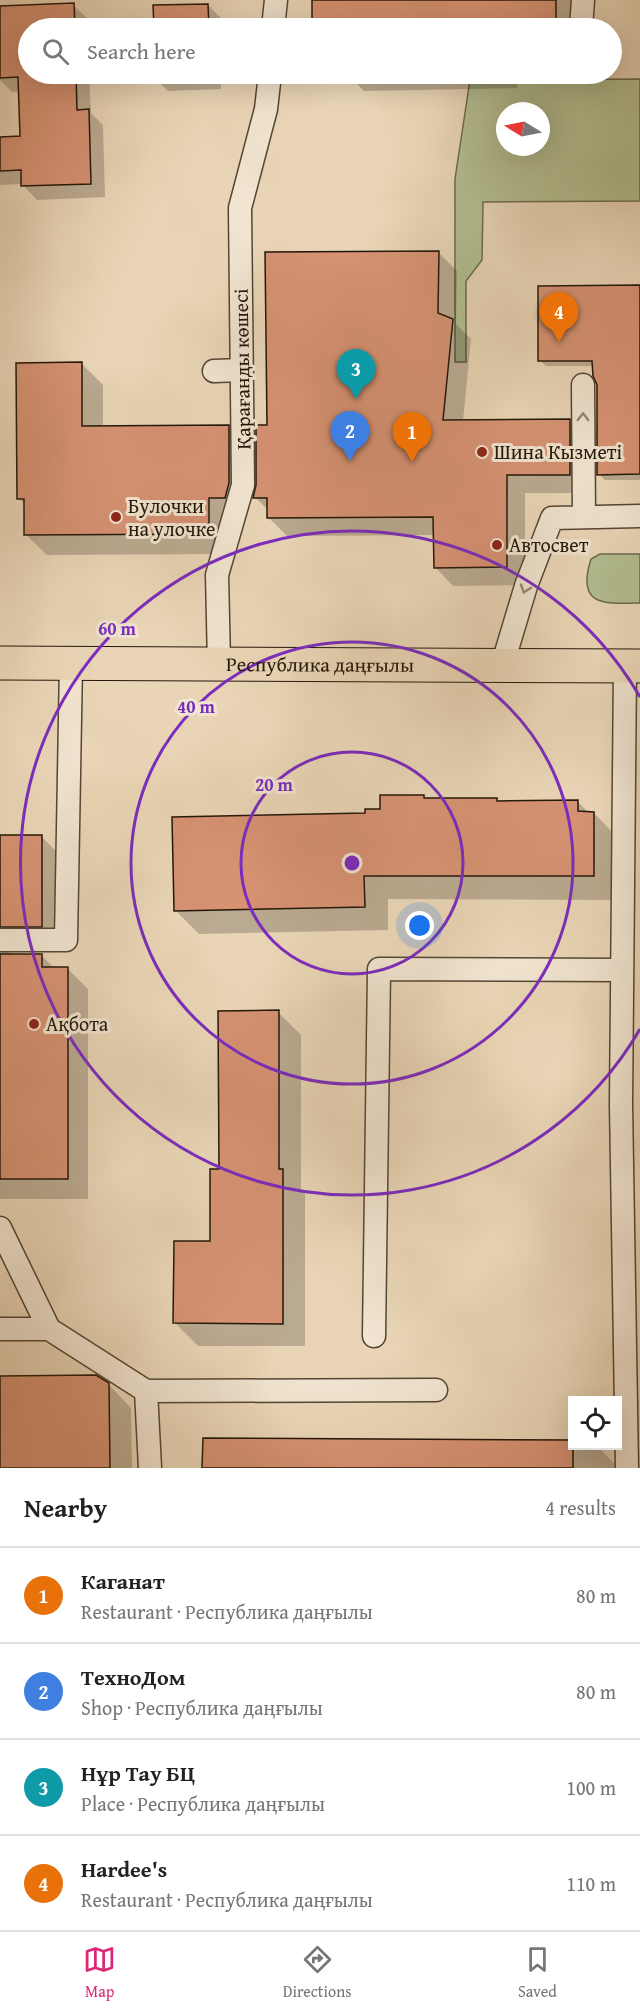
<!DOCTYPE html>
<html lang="en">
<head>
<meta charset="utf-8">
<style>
  body { margin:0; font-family:"Gentium Book Plus",serif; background:#f6f6f6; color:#222 }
  .controls { position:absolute; right:18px; bottom:18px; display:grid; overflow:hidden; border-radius:0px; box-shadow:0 6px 24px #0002 }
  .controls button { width:54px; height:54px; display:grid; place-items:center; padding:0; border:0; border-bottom:2px solid #e0e0e0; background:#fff; color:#222; font:30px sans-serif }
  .compass { position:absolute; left:496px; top:102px; width:54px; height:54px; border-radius:50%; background:#fff; box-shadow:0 6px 24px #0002; rotate:280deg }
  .you { position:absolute; left:420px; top:926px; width:21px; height:21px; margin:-15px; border:4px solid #fff; border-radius:50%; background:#1a73e8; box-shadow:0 0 0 9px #1a73e833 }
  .badge { display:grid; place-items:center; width:39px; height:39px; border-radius:50%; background:#db2777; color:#fff; font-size:20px; font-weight:700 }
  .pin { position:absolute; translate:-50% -50px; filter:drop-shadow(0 2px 3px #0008) }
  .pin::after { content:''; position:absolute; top:32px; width:21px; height:18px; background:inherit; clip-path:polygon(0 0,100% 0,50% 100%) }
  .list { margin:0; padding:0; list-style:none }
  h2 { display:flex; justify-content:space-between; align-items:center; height:78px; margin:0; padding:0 24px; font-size:26px }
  h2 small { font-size:20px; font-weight:400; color:#767676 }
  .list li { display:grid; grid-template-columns:39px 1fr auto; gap:18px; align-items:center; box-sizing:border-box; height:96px; padding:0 24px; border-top:2px solid #e0e0e0 }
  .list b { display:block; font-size:22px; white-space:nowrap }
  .list p { margin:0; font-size:20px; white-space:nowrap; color:#767676 }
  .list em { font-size:20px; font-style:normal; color:#767676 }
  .icon { flex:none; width:33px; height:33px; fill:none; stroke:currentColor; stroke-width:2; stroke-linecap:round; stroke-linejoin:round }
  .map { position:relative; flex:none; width:640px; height:1468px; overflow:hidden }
  .search { position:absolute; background:#fff; box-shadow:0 6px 24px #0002; left:18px; right:18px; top:18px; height:66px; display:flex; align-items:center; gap:15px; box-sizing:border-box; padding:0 21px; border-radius:33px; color:#767676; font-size:22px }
  .sheet { height:462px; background:#fff }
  nav { display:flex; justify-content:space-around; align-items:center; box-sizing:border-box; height:84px; border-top:2px solid #e0e0e0; background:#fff; font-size:16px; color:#767676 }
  nav a { display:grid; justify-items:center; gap:3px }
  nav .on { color:#db2777 }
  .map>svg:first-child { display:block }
  .green { fill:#b3be91; stroke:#6b6a4d; stroke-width:1.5; fill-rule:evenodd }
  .shadow { fill:#0003 }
  .building { fill:#d69273; stroke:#231709; stroke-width:1.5 }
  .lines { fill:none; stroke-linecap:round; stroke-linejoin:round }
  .lane-casing { stroke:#544634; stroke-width:25 }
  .primary-casing { stroke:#231709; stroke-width:35 }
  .lane { stroke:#f1e4d0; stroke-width:22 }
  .primary { stroke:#e9d5b6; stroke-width:33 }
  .oneway { stroke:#948876 }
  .ring { fill:none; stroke:#7b2cbf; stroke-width:3 }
  .poi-dot { fill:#8f2418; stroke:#f1e4d0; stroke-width:2 }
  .labels { text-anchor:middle; stroke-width:6; stroke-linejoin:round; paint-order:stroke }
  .street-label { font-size:20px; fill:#231709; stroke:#f1e4d0 }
  .poi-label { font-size:20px; fill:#231709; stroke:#f1e4d0; text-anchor:start }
  .centre { fill:#7b2cbf; stroke:#f1e4d0; stroke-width:3 }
  .ring-label { font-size:18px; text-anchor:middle; font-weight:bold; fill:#7b2cbf; stroke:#f1e4d0; stroke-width:6; stroke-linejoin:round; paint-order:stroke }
</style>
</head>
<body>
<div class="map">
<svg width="640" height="1468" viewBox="0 0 640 1468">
  <rect width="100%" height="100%" fill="#e9d5b6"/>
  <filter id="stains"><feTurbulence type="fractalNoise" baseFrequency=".00333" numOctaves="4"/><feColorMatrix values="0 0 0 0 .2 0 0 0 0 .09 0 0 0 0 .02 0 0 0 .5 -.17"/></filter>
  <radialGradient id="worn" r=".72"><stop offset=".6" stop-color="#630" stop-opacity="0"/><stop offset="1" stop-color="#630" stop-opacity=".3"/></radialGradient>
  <path class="green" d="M640 79V201L483 202 482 260 466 281V362H455V179L470 80ZM505 111H541V147H505Z
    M600 554H640V603C603 604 576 606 591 559Z"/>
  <path class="shadow" d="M314 0H581L580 28H314Z
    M73 5 88 19V28H28V74H89L91 113 103 125 105 197 37 200 22 184 0 185V139L21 138 20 91 12 92 0 80V7Z
    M208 5 220 17V28H155L154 6Z
    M156 74H221V89L168 91 156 79Z
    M339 74H569L566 76 519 77 517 88 364 91 354 81H346Z
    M438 252 457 271 456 324 471 339 463 421 569 420 588 439V493H525V585L453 586 435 567 434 535 287 536 269 518V511L255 497 268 427Z
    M640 287V480H605L599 474 598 385 594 366H546L540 360Z
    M82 364 103 385V427H228L249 448 250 505 246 518 230 519V554L47 555 25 534V505L19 498Z
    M423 796 427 800 578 802 589 813H594L617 837V900L388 899V930L199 934 175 910 367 814Z
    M0 837H42L62 857V946L14 948 8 954 41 955 54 968H67L88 989V1199H0Z
    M278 1012 301 1035V1189L305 1194V1346H198L175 1323 211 1242 221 1170Z
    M0 1377 108 1384 131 1408 132 1468H0Z
    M204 1440 597 1446 616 1465V1468H204Z"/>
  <path class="building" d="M312 0H556V28H312Z
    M74 3 75 28H28V74H76L77 110 89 109 91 184 21 186V170L0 171V137L20 136 18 77 0 78V6Z
    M208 4 209 28H154L153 5Z
    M155 74H210V78L155 79Z
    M439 251 438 313 453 319 443 420 570 419V475H507V567L434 568 433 517 267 518V498H253L256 485V425H267L265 252Z
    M640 285V474L597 475V385L593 376 592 361H538V286Z
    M82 362V426L229 425V483L225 498H209V534L24 535V499H17L16 363Z
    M380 795H424V798H497V801L578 800V811L594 812V876H364L365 907 174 911 172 817 365 813V809H380Z
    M0 835H42V927H0Z
    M0 954H42V967H68V1179H0Z
    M279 1010V1169H283V1324L173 1323 174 1241H210V1169H219L218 1011Z
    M96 1375 109 1383 110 1468H0V1376Z
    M203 1438 573 1440V1468H202Z"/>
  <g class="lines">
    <g class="lane-casing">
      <path id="lane" d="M273 28 276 0
        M581 28 583 0
        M214 371 242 370
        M583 385 584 517
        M219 664 217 575 243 485 240 208 266 109 270 74
        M502 666 526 586 552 518 640 516
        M625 667 621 1104 627 1468
        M0 940H66L71 663
        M0 1228 49 1329 146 1391 150 1468
        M0 1329H49
        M374 1336 379 969 622 970
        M146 1391 436 1390"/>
    </g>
    <g class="primary-casing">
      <g id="primary">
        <path id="s1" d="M0 663 640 666"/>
      </g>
    </g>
    <use href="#lane" class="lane"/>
    <use href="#primary" class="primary"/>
  </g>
  <defs><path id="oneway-chevron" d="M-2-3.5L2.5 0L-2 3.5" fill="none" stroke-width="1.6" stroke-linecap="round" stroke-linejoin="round" transform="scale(1.5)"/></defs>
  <g class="oneway">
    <use href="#oneway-chevron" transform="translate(583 417) rotate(-90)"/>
    <use href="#oneway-chevron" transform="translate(525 589) rotate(108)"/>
  </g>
  <g class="ring">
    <circle cx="352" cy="863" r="111"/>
    <circle cx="352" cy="863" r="221"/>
    <path d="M640 1029A332 332 0 1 1 640 697"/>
  </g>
  <g class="poi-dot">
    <circle cx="482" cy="452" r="6"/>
    <circle cx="116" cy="517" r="6"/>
    <circle cx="497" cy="545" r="6"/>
    <circle cx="34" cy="1024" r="6"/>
  </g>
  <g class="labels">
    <g class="street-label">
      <text transform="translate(242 369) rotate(-91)" y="7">Қарағанды көшесі</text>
      <text dy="7" stroke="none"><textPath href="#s1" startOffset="320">Республика даңғылы</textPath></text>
    </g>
    <g class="poi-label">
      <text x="494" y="459">Шина Кызметі</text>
      <text x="128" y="513">Булочки<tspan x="128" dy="23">на улочке</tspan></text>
      <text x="509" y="552">Автосвет</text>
      <text x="46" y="1031">Ақбота</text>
    </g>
  </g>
  <circle cx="352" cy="863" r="9" class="centre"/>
  <g class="ring-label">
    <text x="117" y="635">60 m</text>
    <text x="196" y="713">40 m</text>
    <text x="274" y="791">20 m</text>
  </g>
  <rect width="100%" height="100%" filter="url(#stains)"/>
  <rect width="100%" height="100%" fill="url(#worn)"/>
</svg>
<div class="controls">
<button><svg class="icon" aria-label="locate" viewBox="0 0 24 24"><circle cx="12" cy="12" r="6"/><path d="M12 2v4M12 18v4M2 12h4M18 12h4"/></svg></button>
</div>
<svg class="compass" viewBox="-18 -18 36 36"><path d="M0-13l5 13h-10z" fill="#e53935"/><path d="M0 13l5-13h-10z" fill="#767676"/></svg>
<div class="you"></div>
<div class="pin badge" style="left:412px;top:462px;background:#e8710a">1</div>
<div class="pin badge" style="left:350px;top:461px;background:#3f7fe0">2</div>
<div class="pin badge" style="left:356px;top:399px;background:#0f9aa8">3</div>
<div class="pin badge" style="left:559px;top:342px;background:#e8710a">4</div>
<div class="search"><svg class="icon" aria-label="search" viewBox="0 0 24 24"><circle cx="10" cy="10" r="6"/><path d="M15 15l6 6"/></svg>Search here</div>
</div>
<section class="sheet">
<h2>Nearby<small>4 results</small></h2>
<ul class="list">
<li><span class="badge" style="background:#e8710a">1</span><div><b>Каганат</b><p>Restaurant · Республика даңғылы</p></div><em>80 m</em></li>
<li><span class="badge" style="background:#3f7fe0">2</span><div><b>ТехноДом</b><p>Shop · Республика даңғылы</p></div><em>80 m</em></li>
<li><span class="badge" style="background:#0f9aa8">3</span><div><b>Нұр Тау БЦ</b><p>Place · Республика даңғылы</p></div><em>100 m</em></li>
<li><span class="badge" style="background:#e8710a">4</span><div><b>Hardee's</b><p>Restaurant · Республика даңғылы</p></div><em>110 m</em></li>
</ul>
</section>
<nav>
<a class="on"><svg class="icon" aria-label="map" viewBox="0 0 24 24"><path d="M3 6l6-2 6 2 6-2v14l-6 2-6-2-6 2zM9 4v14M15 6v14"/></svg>Map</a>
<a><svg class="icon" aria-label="directions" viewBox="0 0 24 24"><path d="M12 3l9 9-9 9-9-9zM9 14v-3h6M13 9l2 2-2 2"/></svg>Directions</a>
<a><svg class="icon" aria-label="saved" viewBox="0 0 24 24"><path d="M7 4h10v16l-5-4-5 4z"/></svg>Saved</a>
</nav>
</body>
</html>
